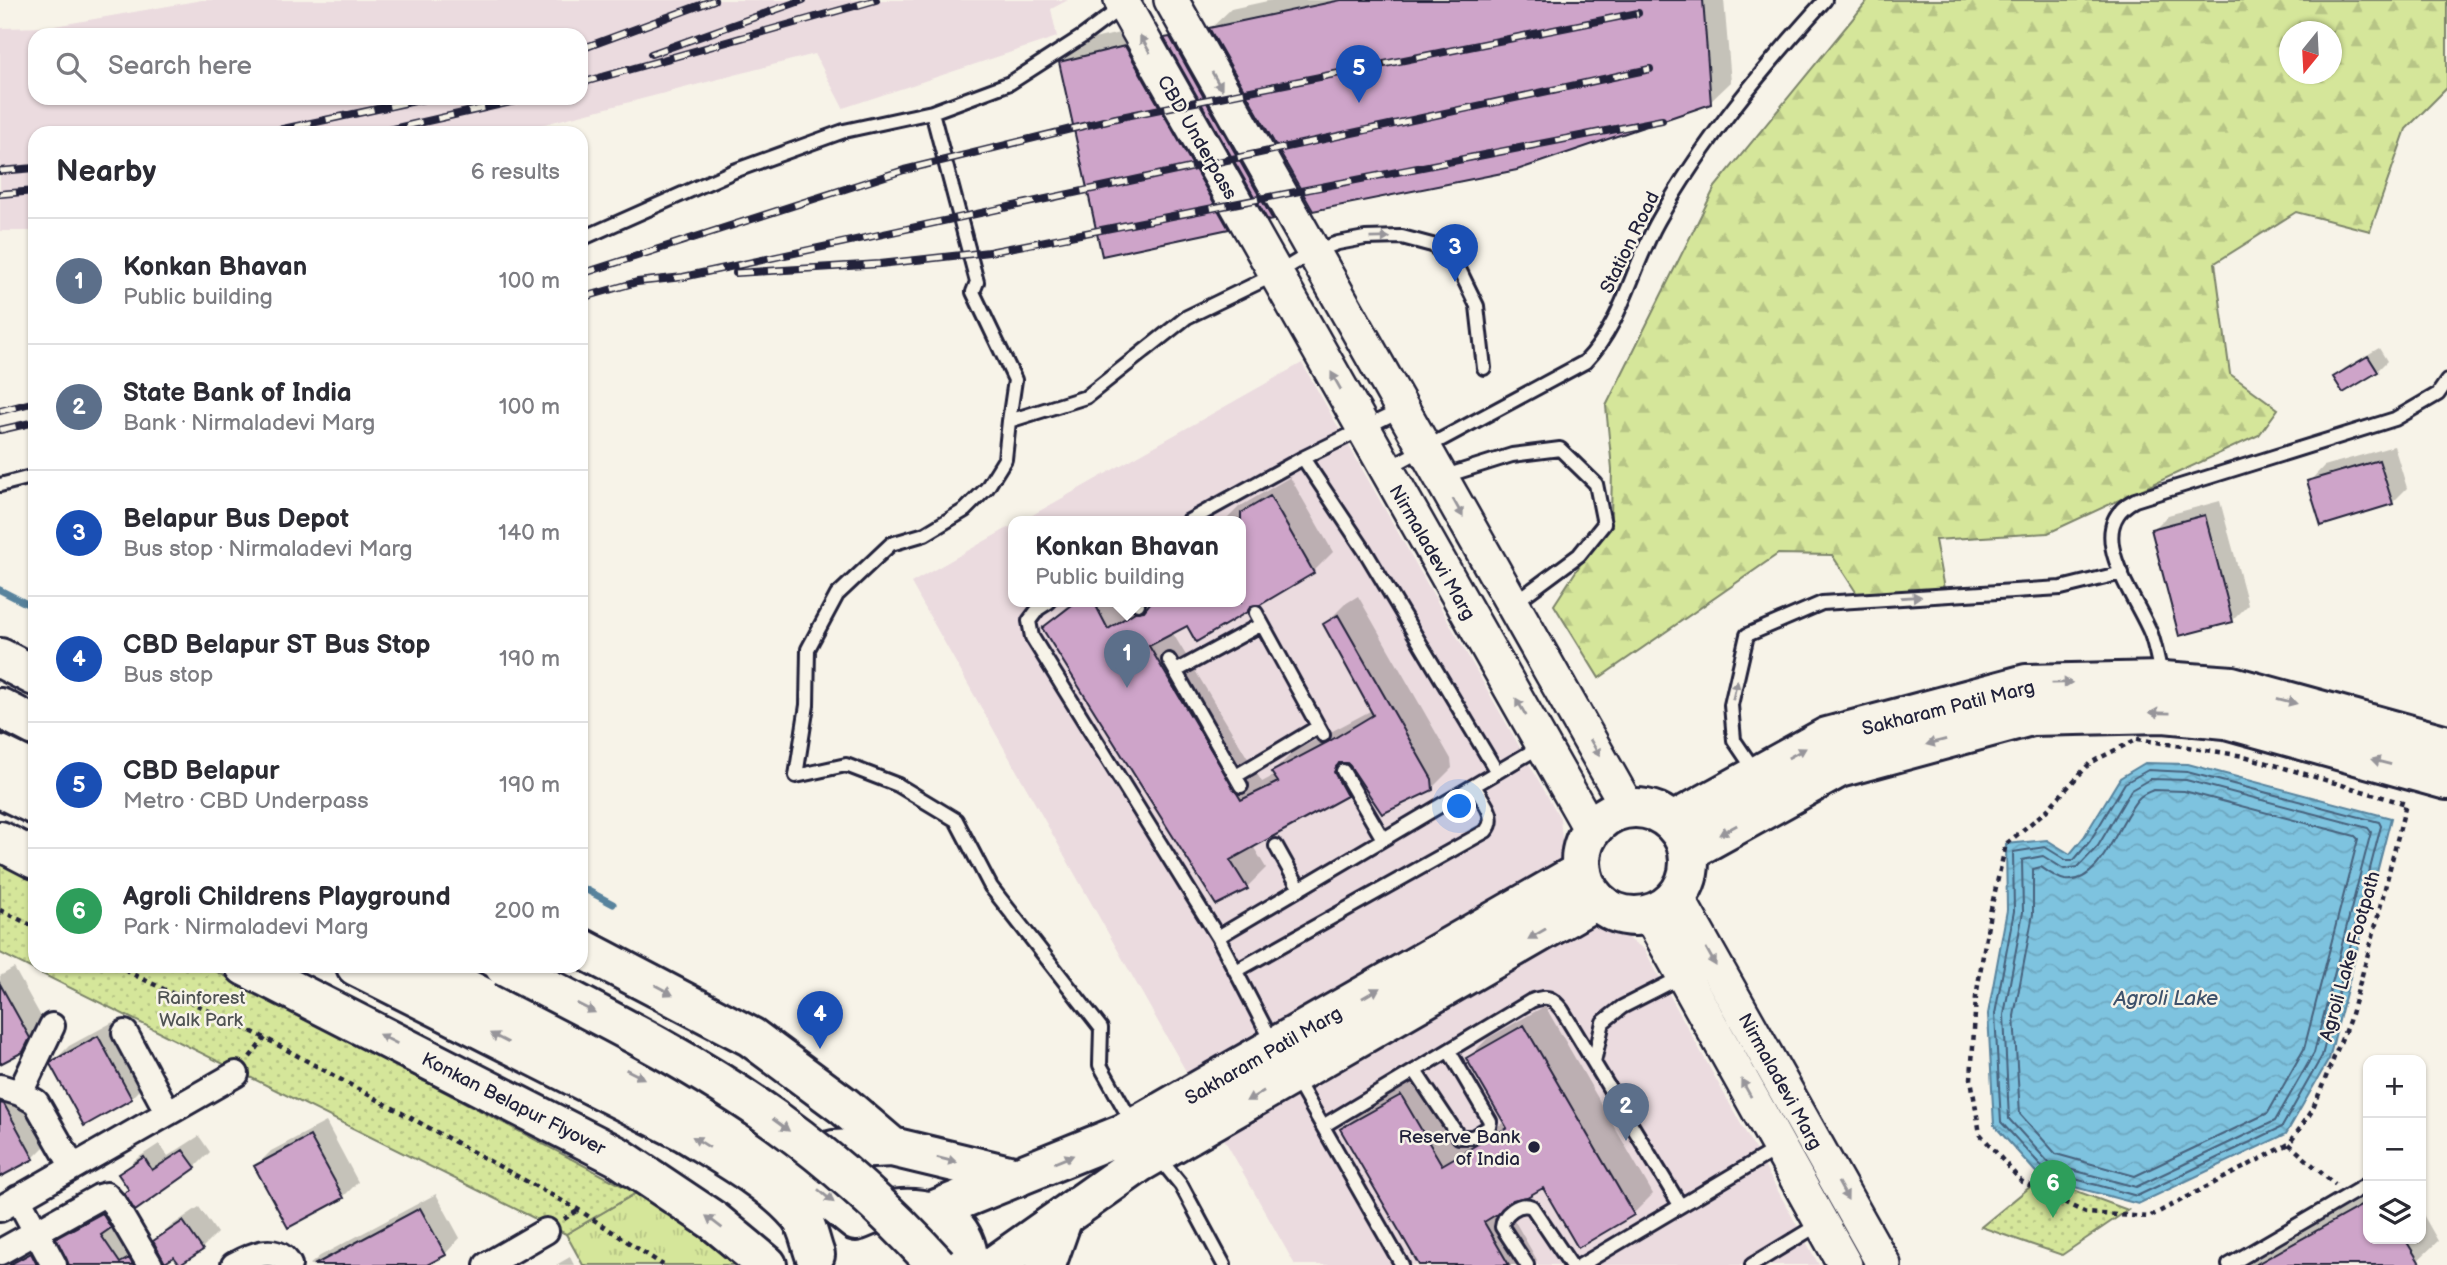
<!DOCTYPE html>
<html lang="en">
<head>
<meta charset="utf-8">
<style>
  body { margin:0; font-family:"Balsamiq Sans",sans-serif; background:#f7f7f7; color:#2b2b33 }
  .controls { position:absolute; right:21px; bottom:21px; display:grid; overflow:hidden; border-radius:14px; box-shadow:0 2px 5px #0004 }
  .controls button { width:63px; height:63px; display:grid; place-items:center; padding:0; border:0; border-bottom:2px solid #e1e1e2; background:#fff; color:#2b2b33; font:35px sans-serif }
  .compass { position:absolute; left:2279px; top:21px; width:63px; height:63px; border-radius:50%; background:#fff; box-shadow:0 2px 5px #0004; rotate:198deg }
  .you { position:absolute; left:1460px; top:807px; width:24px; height:24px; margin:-18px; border:5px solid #fff; border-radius:50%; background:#1a73e8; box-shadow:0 0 0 10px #1a73e833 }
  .badge { display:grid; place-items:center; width:46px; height:46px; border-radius:50%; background:#db2777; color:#fff; font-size:23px; font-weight:700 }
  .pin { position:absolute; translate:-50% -58px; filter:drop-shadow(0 2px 4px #0008) }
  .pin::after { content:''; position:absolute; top:37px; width:24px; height:21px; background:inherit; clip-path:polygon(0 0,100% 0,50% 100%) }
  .popup { position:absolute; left:1008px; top:516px; width:238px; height:91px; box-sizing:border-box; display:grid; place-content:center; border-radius:14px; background:#fff; filter:drop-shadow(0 2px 5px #0005); font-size:23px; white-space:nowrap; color:#7c7c81 }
  .popup b { font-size:26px; color:#2b2b33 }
  .popup::after { content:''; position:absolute; left:50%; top:100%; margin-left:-14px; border:14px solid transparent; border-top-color:#fff }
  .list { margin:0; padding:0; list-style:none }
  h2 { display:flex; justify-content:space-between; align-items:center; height:91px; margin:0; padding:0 28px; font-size:30px }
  h2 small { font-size:23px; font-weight:400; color:#7c7c81 }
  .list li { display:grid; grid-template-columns:46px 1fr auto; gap:21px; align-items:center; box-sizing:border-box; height:126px; padding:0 28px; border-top:2px solid #e1e1e2 }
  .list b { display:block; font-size:26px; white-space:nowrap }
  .list p { margin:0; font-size:23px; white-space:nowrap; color:#7c7c81 }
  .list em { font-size:23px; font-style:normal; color:#7c7c81 }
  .icon { flex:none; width:38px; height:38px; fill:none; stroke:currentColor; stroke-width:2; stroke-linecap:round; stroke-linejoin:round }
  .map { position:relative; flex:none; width:2447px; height:1265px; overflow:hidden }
  .search { position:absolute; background:#fff; box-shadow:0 2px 5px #0004; left:28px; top:28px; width:560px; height:77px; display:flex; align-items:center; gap:18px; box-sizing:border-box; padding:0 24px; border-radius:21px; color:#7c7c81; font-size:26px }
  .panel { position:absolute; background:#fff; box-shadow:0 2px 5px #0004; left:28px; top:126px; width:560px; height:847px; border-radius:21px }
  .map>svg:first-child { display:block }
  .built { fill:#ebdbdf; fill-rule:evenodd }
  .grass { fill:url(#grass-tufts); stroke:#7c846a; stroke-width:2 }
  .forest { fill:url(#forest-firs); stroke:#7c846a; stroke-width:2; fill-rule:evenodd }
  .park { fill:url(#park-dots); stroke:#7c846a; stroke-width:2 }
  .water { fill:url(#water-waves); stroke:#59839d; stroke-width:2 }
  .shadow { fill:#0003 }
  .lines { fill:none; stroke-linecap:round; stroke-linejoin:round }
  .shore { stroke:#47627d; stroke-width:2 }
  .stream { stroke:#59839d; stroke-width:7 }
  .building { fill:#cea4c9; stroke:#22223b; stroke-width:2 }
  .service-casing { stroke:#22223b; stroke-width:18 }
  .minor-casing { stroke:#22223b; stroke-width:30 }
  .secondary-casing { stroke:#22223b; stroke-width:38 }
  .primary-casing { stroke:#22223b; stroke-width:44 }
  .motorway-casing { stroke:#22223b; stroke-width:44 }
  .path { stroke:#22223b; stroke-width:4.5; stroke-dasharray:5 5; stroke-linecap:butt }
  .service { stroke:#f7f3e8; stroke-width:12 }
  .minor { stroke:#f7f3e8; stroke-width:24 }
  .secondary { stroke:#f7f3e8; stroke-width:33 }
  .primary { stroke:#f7f3e8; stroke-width:38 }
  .motorway { stroke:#f7f3e8; stroke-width:38 }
  .rail-casing { stroke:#22223b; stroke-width:8 }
  .rail { stroke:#f7f3e8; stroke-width:5; stroke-dasharray:16; stroke-linecap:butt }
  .motorway-bridge-casing { stroke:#22223b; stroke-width:44; stroke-linecap:butt }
  .motorway-bridge { stroke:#f7f3e8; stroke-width:38 }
  .oneway { fill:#97959a }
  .poi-dot { fill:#22223b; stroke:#f7f3e8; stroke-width:2.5 }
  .labels { text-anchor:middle; stroke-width:5; stroke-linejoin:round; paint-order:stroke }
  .street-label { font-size:19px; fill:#22223b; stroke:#f7f3e8 }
  .park-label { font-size:19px; fill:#4f5353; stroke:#f7f3e8 }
  .poi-label { font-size:19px; fill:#22223b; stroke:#f7f3e8; text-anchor:end }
  .water-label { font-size:21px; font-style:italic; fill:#3e526c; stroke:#f7f3e8 }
</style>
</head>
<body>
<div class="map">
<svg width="2447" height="1265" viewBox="0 0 2447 1265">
  <defs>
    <pattern id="grass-tufts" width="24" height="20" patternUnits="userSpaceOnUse" patternTransform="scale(1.75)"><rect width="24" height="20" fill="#d5e69a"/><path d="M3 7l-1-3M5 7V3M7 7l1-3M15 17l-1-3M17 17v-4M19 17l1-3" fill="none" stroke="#b7c586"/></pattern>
    <pattern id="forest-firs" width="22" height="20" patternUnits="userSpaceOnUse" patternTransform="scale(1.75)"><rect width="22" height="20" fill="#d5e69a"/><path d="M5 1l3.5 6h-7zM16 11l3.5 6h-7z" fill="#b7c586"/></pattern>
    <pattern id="park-dots" width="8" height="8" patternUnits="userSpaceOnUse" patternTransform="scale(1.75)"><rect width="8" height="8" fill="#d5e69a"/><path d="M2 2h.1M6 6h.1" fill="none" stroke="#b7c586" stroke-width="1.8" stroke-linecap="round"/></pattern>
    <pattern id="water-waves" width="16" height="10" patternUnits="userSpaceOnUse" patternTransform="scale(1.75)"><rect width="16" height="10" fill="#7ec3df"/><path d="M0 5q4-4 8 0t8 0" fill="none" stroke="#6da7c0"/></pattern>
  </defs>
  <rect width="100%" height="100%" fill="#f7f3e8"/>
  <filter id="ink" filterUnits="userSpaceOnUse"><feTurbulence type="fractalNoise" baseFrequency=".0143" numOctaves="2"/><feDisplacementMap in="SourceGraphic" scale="14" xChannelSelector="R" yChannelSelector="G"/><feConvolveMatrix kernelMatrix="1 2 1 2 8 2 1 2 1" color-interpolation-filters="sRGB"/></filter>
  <g filter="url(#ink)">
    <path class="built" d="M202 0H1068L1051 9 1057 37 843 108 815 54 510 133H35V231H0V28L49 27ZM35 35H581V98H35Z
      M1302 363 1560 818 1566 879 1582 908 1644 949 1819 1265H1295L911 583 1013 525V602H1241V522H1020Z"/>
    <path class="grass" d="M636 1193 694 1232 735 1265H583L566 1234Z"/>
    <path class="forest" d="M1868 0H2447V88L2406 129 2370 231 2296 212 2215 263 2230 374 2278 409 2259 435 2048 533 1935 540 1944 589 1865 606 1832 555 1778 554 1599 678 1554 605 1611 517 1612 469 1606 406 1715 187ZM2290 32H2332V74H2290Z"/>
    <path class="park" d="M0 857 35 876V966H206L636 1193 566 1234 0 953Z
      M2041 1178 2128 1210 2062 1255 1981 1227Z"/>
    <path class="water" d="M2145 763 2188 764 2391 818 2329 1059 2286 1134 2138 1204 2041 1178 1994 1125 1988 1014 2007 910 2006 844 2047 840 2070 854 2084 837 2120 778Z"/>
    <path class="shadow" d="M1272 0H1724L1731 82 1710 102 1211 28 1231 9Z
      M1186 18 1292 198 1272 218 1269 219 1167 38Z
      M1145 27 1248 208 1228 228 1061 62 1081 42Z
      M2379 348 2387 361 2377 371 2344 391 2335 378 2345 368Z
      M2394 446 2407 488 2392 503 2309 482 2324 466Z
      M1290 477 1333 552 1313 572 1253 604 1246 611 1187 623 1172 632 1262 782 1275 775 1273 772 1293 752 1372 710 1325 624 1345 604 1358 596 1451 759 1452 768 1432 788 1361 780 1346 794 1253 846 1266 868 1246 888 1044 628 1072 602H1125L1129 610 1141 602H1241V522H1224L1239 507Z
      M2220 501 2248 605 2233 620 2180 634 2153 530 2168 515Z
      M14 968 44 1022 38 1035 22 1051 0 1062V976Z
      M1545 1006 1653 1194 1633 1214 1544 1186 1505 1204 1537 1260 1532 1265H1421L1342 1130 1362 1110 1421 1076 1462 1146 1505 1122 1468 1058 1488 1038Z
      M113 1022 146 1083 131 1098 84 1123 53 1062 69 1046Z
      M0 1088 19 1089 48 1143 33 1158 0 1175Z
      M326 1122 358 1182 343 1197 289 1226 256 1166 271 1151Z
      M199 1136 210 1152 195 1167 121 1174 136 1159 159 1144 168 1156Z
      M436 1194 460 1238 445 1254 423 1265H309L320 1256Z
      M2368 1195V1239H2421V1211L2438 1241 2413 1265H2242Z
      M117 1199 141 1265H71L58 1238 73 1223Z
      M199 1207 217 1233 202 1248 174 1255 156 1241 171 1226Z
      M46 1239 61 1263 68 1265H0Z
      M570 1257 574 1265H556Z"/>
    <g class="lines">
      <path class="shore" d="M2148 770 2187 772 2379 822 2381 826 2322 1056 2282 1127 2137 1196 2046 1171 2001 1122 1995 1014 2014 911 2013 852 2045 847 2066 860H2074L2090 841 2125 783Z
        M2150 779 2186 780 2368 828 2371 832 2314 1053 2275 1121 2136 1187 2050 1164 2009 1119 2004 1015 2023 912 2022 860 2043 856 2064 869 2078 867 2098 846 2131 790Z
        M2153 790 2184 791 2355 836 2358 839 2304 1049 2268 1113 2135 1176 2056 1154 2020 1114 2014 1016 2033 914V869L2041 867C2048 872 2056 878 2065 880 2102 886 2119 818 2139 798 2142 794 2149 792 2153 790Z"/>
      <path class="stream" d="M0 590 35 608
        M581 887 613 904"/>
    </g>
    <path class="building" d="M1341 0H1703L1711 104 1517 170 1313 211 1209 28Z
      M1170 37 1273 220 1268 221 1164 38Z
      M1125 46 1229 229 1102 256 1059 62Z
      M2368 356 2378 372 2343 393 2333 377Z
      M2379 460 2393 504 2321 526 2307 481Z
      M1270 496 1314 573 1260 605 1251 606 1247 612 1196 642 1187 626 1149 646 1241 800 1278 782 1271 772 1328 742 1373 715 1323 624 1338 615 1432 779 1433 790 1382 814 1350 766 1347 763H1339L1334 772 1347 796 1230 860 1248 889 1216 905 1042 628 1076 602H1094L1108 629 1135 612 1144 611 1151 602H1241V513Z
      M2205 515 2233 622 2179 636 2151 529Z
      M0 984 30 1038 23 1052 0 1064Z
      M1524 1025 1634 1215 1578 1248 1543 1188 1527 1197 1513 1200 1497 1214 1484 1222 1509 1265H1419L1340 1129 1401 1095 1442 1165 1478 1144 1507 1128 1466 1058Z
      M98 1036 132 1099 84 1126 50 1064 52 1061Z
      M0 1103 4 1104 34 1159 0 1177Z
      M310 1136 344 1198 288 1228 254 1166Z
      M183 1150 196 1168 135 1211 124 1193 129 1190 118 1174 144 1157 152 1170Z
      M2368 1202V1239H2405L2421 1265H2255Z
      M420 1208 446 1255 427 1265H314Z
      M102 1213 111 1228 101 1235 120 1263 129 1258 133 1265H69L56 1238Z
      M183 1221 203 1250 180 1265 174 1257 165 1263 153 1241Z
      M31 1253 37 1265H9Z"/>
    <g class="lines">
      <g class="service-casing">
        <path id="service" d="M581 239 734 171 844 131 932 112
          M1009 421 1015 380 973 292 977 282 932 112 1010 83 1083 36 1123 6
          M1303 458 1403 409
          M1388 468 1585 362C1622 324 1632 267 1658 221 1703 141 1763 68 1825 0
          M1442 477 1512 455 1560 449 1596 484 1604 524 1579 555 1513 604
          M0 485 35 476
          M1187 522 1303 458 1365 551 1497 772 1218 937 1273 1043
          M1049 602 1038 609 1029 621 1032 637 1218 937
          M1136 602 1138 604
          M1256 613 1323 735
          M1169 660 1241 786
          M1176 671 1262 624
          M2162 677C2158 663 2156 648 2151 634 2136 596 2080 528 2135 500L2395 419 2438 394 2447 381
          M1343 771 1383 839
          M1755 771 1734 740 1731 705 1747 635 1822 603 2061 588 2122 573
          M1497 772 1541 746
          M1236 776 1318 727
          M1276 846 1300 889
          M1236 971 1486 831C1499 817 1482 800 1474 786
          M1594 1062 1603 1022 1622 1007 1683 976
          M1415 1071 1459 1137H1473L1489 1127 1490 1121 1449 1051
          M1294 1076 1402 1265
          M1133 1124 1100 1065 1101 1028 991 887 956 820 898 785 846 765 796 776 807 705 808 649 837 595 891 544 925 534 965 510 987 488 1005 459 1009 421 1086 397 1187 317 1276 274 1314 251 1338 243 1365 238 1402 237 1432 245 1447 256 1459 269 1477 306 1484 368
          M1323 1126 1531 1001C1547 995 1552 997 1562 1010L1680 1205
          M1159 1158 1181 1185 1224 1265
          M1527 1265 1502 1227C1503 1214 1519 1201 1532 1207L1571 1265
          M1581 1265 1778 1148
          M1752 1265 1821 1223
          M2229 1265 2368 1184"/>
      </g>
      <g class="minor-casing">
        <path id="minor" d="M125 1033 168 1113
          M0 1087 20 1093 36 1102 73 1167
          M20 1093 52 1026
          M18 1198 54 1265
          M0 1209 236 1074
          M0 1252 99 1197 106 1195 114 1204 150 1265
          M234 1265C251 1256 276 1243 289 1265
          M487 1265 546 1231"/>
      </g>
      <g class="secondary-casing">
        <path id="secondary" d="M1121 0 1591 830
          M1171 0 1628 808
          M1677 897 1884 1265
          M1649 914 1845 1265"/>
      </g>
      <g class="primary-casing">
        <path id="primary" d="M1581 862a54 54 0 1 1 108 0a54 54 0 1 1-108 0Z
          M1673 822 1827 737 2026 684 2163 681 2232 686 2447 745
          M1689 851 1839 768 2031 716 2164 713 2226 719 2447 780
          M932 1211 1123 1134 1582 871
          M995 1265 1139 1163 1596 900"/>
      </g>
      <g class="motorway-casing">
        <path id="motorway" d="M0 658 35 676
          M0 708 35 726
          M0 755 35 772
          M0 788 35 805
          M0 841 35 859
          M581 948 751 1037 844 1106 892 1147
          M245 966 617 1156 714 1221 767 1265
          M356 966 685 1132C720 1154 773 1183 799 1215 808 1226 810 1242 815 1255
          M421 966 700 1107 784 1163 856 1221
          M793 1161 834 1150 892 1147 1017 1177
          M859 1220C904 1199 966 1204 969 1265
          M1046 1265 1063 1217"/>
      </g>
      <path class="path" d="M2137 739 2244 756 2406 804 2373 936 2349 1021 2312 1111 2289 1144 2149 1217 2086 1213 2021 1181 1980 1134 1971 1079 1976 997 1990 913 2006 844 2047 810 2090 763Z
        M0 910 35 927
        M116 966 265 1038 579 1210 663 1265
        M250 1057 265 1038
        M2289 1144 2335 1185
        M564 1219 579 1210"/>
      <use href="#service" class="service"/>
      <use href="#minor" class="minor"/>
      <use href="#secondary" class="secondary"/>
      <use href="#primary" class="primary"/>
      <use href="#motorway" class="motorway"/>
      <g class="rail-casing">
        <path id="rail" d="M581 49 714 0
          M651 54 803 0
          M581 83 876 0
          M264 133 429 98
          M375 133 528 98
          M0 171 35 168
          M0 194 35 191
          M736 273 880 264 989 252 1662 120
          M581 274 904 170 1116 118 1638 13
          M581 298 637 282 683 277 1650 69
          M0 411 35 402
          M0 430 35 422"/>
      </g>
      <use href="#rail" class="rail"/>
      <g class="motorway-bridge-casing">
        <path id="motorway-bridge" d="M504 966C597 1014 692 1060 778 1122 836 1164 889 1212 937 1265"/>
      </g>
      <use href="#motorway-bridge" class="motorway-bridge"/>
    </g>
    <defs><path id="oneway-solid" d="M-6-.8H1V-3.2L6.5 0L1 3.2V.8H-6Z" transform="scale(1.75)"/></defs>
    <g class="oneway">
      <use href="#oneway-solid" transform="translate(1145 44) rotate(-120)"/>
      <use href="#oneway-solid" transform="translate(1217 81) rotate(61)"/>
      <use href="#oneway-solid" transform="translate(1380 238) rotate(-1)"/>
      <use href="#oneway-solid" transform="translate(1336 381) rotate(-119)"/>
      <use href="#oneway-solid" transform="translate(1458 508) rotate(61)"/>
      <use href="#oneway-solid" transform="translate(1911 597) rotate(-4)"/>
      <use href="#oneway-solid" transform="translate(2062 683) rotate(-1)"/>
      <use href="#oneway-solid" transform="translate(1735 690) rotate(-77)"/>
      <use href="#oneway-solid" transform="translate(2287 701) rotate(15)"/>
      <use href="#oneway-solid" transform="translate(1521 707) rotate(-120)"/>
      <use href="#oneway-solid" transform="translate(2160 713) rotate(-179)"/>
      <use href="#oneway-solid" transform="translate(1936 742) rotate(165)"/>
      <use href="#oneway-solid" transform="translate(1595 748) rotate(60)"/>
      <use href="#oneway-solid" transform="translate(1797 753) rotate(-29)"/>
      <use href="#oneway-solid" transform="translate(2381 762) rotate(-165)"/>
      <use href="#oneway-solid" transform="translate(1728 830) rotate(151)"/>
      <use href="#oneway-solid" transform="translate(1537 934) rotate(150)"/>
      <use href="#oneway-solid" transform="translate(1711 957) rotate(61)"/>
      <use href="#oneway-solid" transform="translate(664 990) rotate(28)"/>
      <use href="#oneway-solid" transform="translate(1371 993) rotate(-30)"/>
      <use href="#oneway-solid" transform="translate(586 1008) rotate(27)"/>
      <use href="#oneway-solid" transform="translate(499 1038) rotate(-153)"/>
      <use href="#oneway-solid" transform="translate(388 1039) rotate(-153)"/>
      <use href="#oneway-solid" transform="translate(635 1074) rotate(27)"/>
      <use href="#oneway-solid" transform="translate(1746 1088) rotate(-119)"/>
      <use href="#oneway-solid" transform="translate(1255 1096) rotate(150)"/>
      <use href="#oneway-solid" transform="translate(781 1125) rotate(36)"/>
      <use href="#oneway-solid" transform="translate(701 1142) rotate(-148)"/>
      <use href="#oneway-solid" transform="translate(1064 1159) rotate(-22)"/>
      <use href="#oneway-solid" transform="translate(947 1160) rotate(14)"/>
      <use href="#oneway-solid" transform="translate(1843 1191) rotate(61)"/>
      <use href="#oneway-solid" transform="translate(826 1196) rotate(40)"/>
      <use href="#oneway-solid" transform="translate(714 1222) rotate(-143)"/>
    </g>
  </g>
  <circle class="poi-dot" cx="1534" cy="1147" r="7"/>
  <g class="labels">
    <g class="street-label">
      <text transform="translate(1198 137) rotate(60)" y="7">CBD Underpass</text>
      <text transform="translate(1629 242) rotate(-64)" y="7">Station Road</text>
      <text transform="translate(1433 552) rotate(60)" y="7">Nirmaladevi Marg</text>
      <text transform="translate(1948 707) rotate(-14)" y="7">Sakharam Patil Marg</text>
      <text transform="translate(2349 956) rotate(-74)" y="7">Agroli Lake Footpath</text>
      <text transform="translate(1263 1055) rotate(-30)" y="7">Sakharam Patil Marg</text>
      <text transform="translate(1781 1081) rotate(61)" y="7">Nirmaladevi Marg</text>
      <text transform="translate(514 1103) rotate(27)" y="7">Konkan Belapur Flyover</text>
    </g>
    <g class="park-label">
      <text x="201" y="1004">Rainforest<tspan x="201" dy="22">Walk Park</tspan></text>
    </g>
    <g class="poi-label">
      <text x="1520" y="1143">Reserve Bank<tspan x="1520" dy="22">of India</tspan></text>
    </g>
    <g class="water-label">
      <text x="2166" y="1005">Agroli Lake</text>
    </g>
  </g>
</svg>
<div class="controls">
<button>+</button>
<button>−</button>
<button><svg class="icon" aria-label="layers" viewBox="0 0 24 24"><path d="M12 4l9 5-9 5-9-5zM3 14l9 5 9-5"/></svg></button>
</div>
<svg class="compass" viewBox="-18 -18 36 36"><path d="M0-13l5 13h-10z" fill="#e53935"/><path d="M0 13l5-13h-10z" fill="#7c7c81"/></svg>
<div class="you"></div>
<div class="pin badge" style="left:1127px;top:688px;background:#5c6f8a">1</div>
<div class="popup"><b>Konkan Bhavan</b>Public building</div>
<div class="pin badge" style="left:1626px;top:1141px;background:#5c6f8a">2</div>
<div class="pin badge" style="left:1455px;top:282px;background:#1a4fb4">3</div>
<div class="pin badge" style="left:820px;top:1049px;background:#1a4fb4">4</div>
<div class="pin badge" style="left:1359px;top:103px;background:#1a4fb4">5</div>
<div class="pin badge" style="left:2053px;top:1218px;background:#2e9e5b">6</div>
<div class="search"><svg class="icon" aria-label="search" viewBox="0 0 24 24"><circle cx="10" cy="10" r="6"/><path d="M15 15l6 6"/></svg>Search here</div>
<section class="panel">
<h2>Nearby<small>6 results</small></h2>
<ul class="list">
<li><span class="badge" style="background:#5c6f8a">1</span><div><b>Konkan Bhavan</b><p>Public building</p></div><em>100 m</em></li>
<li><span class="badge" style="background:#5c6f8a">2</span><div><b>State Bank of India</b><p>Bank · Nirmaladevi Marg</p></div><em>100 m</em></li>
<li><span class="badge" style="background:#1a4fb4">3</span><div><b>Belapur Bus Depot</b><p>Bus stop · Nirmaladevi Marg</p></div><em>140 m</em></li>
<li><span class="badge" style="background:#1a4fb4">4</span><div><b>CBD Belapur ST Bus Stop</b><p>Bus stop</p></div><em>190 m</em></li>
<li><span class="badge" style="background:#1a4fb4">5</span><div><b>CBD Belapur</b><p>Metro · CBD Underpass</p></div><em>190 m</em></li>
<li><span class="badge" style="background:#2e9e5b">6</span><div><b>Agroli Childrens Playground</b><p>Park · Nirmaladevi Marg</p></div><em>200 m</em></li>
</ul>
</section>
</div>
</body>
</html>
